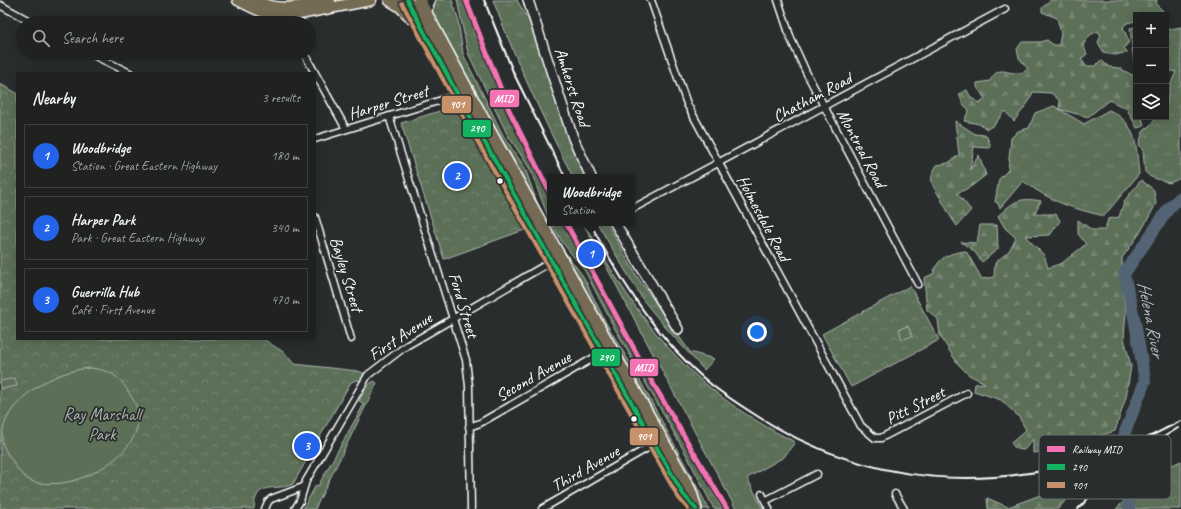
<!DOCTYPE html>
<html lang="en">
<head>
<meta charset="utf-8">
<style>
  body { margin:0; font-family:Caveat,sans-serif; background:#282a2a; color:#f1f3f6 }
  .controls { position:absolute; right:12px; top:12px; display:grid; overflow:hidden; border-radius:0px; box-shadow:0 2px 10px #0003 }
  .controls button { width:36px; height:36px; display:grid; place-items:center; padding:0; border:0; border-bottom:1px solid #3d3f40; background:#202222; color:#f1f3f6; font:20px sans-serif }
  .you { position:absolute; left:757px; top:332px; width:14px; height:14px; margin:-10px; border:3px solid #fff; border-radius:50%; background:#1a73e8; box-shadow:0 0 0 6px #1a73e833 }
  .badge { display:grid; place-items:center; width:26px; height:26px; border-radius:50%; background:#2563eb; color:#fff; font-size:13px; font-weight:700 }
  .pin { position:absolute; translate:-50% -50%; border:2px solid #fff; box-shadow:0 1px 4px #0006 }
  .popup { position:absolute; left:547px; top:174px; width:88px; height:52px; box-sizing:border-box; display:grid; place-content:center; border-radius:0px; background:#202222; filter:drop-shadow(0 1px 3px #0005); font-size:13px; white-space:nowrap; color:#a2a4a5 }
  .popup b { font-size:15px; color:#f1f3f6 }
  .popup::after { content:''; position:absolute; left:50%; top:100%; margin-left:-8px; border:8px solid transparent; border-top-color:#202222 }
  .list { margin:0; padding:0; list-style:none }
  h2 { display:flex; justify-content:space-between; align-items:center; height:52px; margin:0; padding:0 16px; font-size:17px }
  h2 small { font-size:13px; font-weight:400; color:#a2a4a5 }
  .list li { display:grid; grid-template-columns:26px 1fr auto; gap:12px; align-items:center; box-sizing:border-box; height:64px; margin:0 8px 8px; padding:0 8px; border:1px solid #3d3f40; border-radius:0px }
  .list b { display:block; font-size:15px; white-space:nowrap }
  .list p { margin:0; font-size:13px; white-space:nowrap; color:#a2a4a5 }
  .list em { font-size:13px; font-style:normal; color:#a2a4a5 }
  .icon { flex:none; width:22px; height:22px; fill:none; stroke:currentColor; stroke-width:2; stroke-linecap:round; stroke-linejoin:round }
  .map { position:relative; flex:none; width:1181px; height:509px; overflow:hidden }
  .search { position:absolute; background:#202222; box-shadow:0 2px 10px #0003; left:16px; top:16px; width:300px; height:44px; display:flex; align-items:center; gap:10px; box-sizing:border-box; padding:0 14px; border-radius:22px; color:#a2a4a5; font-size:15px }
  .panel { position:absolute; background:#202222; box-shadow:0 2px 10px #0003; left:16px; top:72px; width:300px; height:268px; border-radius:0px }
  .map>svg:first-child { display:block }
  .grass { fill:url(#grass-tufts); stroke:#adb7ac }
  .forest { fill:url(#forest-firs); stroke:#adb7ac }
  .park { fill:url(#park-crowns); stroke:#adb7ac }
  .garden { fill:#5b6f59; stroke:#adb7ac }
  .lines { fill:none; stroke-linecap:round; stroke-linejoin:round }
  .river { stroke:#526575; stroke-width:12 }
  .street-casing { stroke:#fff; stroke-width:9 }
  .secondary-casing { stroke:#fff; stroke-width:12 }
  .primary-casing { stroke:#fff; stroke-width:13 }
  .highway-casing { stroke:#fff; stroke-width:14 }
  .street { stroke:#2a2d2e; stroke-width:6 }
  .secondary { stroke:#2a2d2e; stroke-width:9 }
  .primary { stroke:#746b52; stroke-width:10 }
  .highway { stroke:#746b52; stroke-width:11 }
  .rail { stroke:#fff; stroke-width:2 }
  .bus-1-casing { stroke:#2a2d2e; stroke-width:7 }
  .bus-2-casing { stroke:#2a2d2e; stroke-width:7 }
  .bus-1 { stroke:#13b361; stroke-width:4 }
  .bus-2 { stroke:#c7916a; stroke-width:4 }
  .rail-1-casing { stroke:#2a2d2e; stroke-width:8 }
  .rail-1 { stroke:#f473b3; stroke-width:5 }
  .bus-dot { fill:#fff; stroke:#2a2d2e; stroke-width:1.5 }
  .labels { text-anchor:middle; stroke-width:3.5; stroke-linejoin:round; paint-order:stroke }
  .street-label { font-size:17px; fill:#fff; stroke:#2a2d2e }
  .park-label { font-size:17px; fill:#adb7ac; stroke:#2a2d2e }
  .water-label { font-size:18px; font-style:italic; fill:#b1bac1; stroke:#2a2d2e }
  .key { fill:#2a2d2e; stroke:#6a6c6d; stroke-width:1 }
  .key-label { font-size:11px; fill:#fff }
  .line-badge { stroke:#2a2d2e; stroke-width:1.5 }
  .badge-label { font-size:11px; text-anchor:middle; font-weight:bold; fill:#fff }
</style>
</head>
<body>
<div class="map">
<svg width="1181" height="509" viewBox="0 0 1181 509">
  <defs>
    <pattern id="grass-tufts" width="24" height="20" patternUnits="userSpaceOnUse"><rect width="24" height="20" fill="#5b6f59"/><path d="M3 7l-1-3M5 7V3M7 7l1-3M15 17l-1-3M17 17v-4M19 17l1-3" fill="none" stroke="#748572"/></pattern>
    <pattern id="forest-firs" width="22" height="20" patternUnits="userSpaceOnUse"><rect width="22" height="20" fill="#5b6f59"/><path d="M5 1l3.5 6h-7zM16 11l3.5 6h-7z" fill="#748572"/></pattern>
    <pattern id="park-crowns" width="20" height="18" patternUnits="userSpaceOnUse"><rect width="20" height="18" fill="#5b6f59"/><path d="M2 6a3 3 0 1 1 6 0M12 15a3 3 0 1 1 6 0" fill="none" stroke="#748572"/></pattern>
  </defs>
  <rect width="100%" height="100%" fill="#2a2d2e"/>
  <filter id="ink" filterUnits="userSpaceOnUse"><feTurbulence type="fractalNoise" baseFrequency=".025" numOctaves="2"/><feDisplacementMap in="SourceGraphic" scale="8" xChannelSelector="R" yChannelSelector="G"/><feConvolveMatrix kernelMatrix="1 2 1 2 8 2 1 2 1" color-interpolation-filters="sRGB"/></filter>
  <g filter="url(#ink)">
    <path class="grass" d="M432 0H452L458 19 463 54 503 135 525 168 541 214 556 240 583 276 606 323 636 373 709 509H703L496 136 431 12Z
      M457 0H462L497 89 550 200V222L530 169 507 134 468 53Z
      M493 0H517L529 21 573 151 584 174 581 177H573C543 119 516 61 493 0Z
      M1136 27V71H1135L1130 28Z
      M1181 27V178L1169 183 1151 177 1145 172 1143 151 1139 144 1143 132 1158 117H1166C1166 102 1169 85 1176 72L1166 70V30Z
      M1054 106 1084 124 1109 110C1138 123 1136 148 1139 174L1104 216C1068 207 1054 203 1023 181L1000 208 997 202H995L999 179 1008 170 1011 138 1018 131 1029 128 1035 113Z
      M551 223H563L722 509H714L687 456 614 327 585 271 562 242Z
      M583 223H585C638 323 692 391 795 442L784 457 747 478 763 509H736Z
      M597 223H607L638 278 690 352 714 359 704 370 665 327 643 300Z
      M374 381 377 383 315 509H303L316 485 318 486 364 404 359 401 368 385Z"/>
    <path class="forest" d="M1051 0H1157L1156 4 1163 11V15H1136V21L1127 23 1123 27 1129 42 1124 48 1128 52 1115 55 1103 52 1098 42 1101 36 1098 31 1090 35 1083 45 1087 54 1081 59 1086 66H1095L1101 60 1109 67 1119 68 1136 77V117H1142L1144 126 1137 128 1127 109 1109 100 1088 117 1059 109 1060 101 1051 93 1033 92 1028 103 1014 121 1005 111 994 125 987 129 979 124 964 121 969 110 963 104 959 94 967 90 971 98 980 103 985 99 977 87V83L990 81C999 64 1005 74 1019 73 1022 73 1025 71 1028 69L1019 58 1017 49 1022 42H1040L1047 40 1054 45H1059L1061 33 1057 18 1042 12V8Z
      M955 121 975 134 986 135 990 144V148L974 147 970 170 979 155 986 175 969 188 957 193 971 210 957 226C951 218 947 210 942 201 934 186 926 182 937 165L948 163 959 155Z
      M1141 180 1154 190 1156 204 1140 233 1122 258 1123 295 1126 310 1124 338 1131 366 1126 397 1115 431 1093 438 1074 441 1051 451 1033 453V439L1024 450 1016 449 1011 443 1026 430 1019 417 1001 400 974 391 975 384 985 383 969 375 958 364 940 336 938 319 927 310 924 278 933 274C938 257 949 253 966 251L982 279 994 277 995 263 1009 251 1016 238 1005 228 998 216C1014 201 1019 197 1041 201L1034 214H1056L1060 221 1050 235 1025 236 1044 255 1048 268 1062 263 1086 244 1078 234V220L1092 230H1105L1108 219 1119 217 1125 200Z
      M980 225H997L998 249 982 262 974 251 961 242 977 243Z
      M1084 479 1058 509H988L987 498 1008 507Z"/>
    <path class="park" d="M0 84 17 93V339H263L285 353 294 364 358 371 368 375 363 382 357 380 351 382 293 484C277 492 255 479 254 509H0Z
      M456 106 527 229 444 259 401 123Z
      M910 286 939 340 851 387 822 334Z
      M1181 461V509H1116L1150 475Z"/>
    <path class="garden" d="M908 326 912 336 902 340 899 329Z
      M91 368C111 371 119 375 129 393 132 398 136 403 137 409 146 446 99 475 68 482 58 484 48 484 38 483 26 481 19 472 13 462 9 456 3 448 2 441 0 400 57 369 91 368Z
      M15 378 17 386 0 389V381Z"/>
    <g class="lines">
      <path class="river" d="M1129 509 1127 484 1119 459 1125 432 1145 381 1135 322 1124 274 1169 208 1181 197"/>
      <g class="street-casing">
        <path id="street" d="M651 0 687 104 861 426 875 438H881L967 393
          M778 0 791 39 806 72 918 284
          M0 5 33 23
          M89 53 130 73
          M304 53 346 129
          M389 116 466 360 469 386 471 509
          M315 139 461 94
          M632 209 1005 9
          M315 217 351 339
          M469 427 480 423 604 352
          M762 494 769 509
          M895 494 904 509
          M765 501 817 474
          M265 509 268 502 271 499 303 487
          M295 509 300 501 306 481 368 375 406 346 554 260
          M542 509 656 443"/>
      </g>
      <g class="secondary-casing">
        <path id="secondary" d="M528 0 573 138 591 177
          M426 13 430 0
          M615 223 678 329"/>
      </g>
      <g class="primary-casing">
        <path id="primary" d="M238 0C253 8 267 15 284 17L371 0
          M254 0C280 14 303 6 330 0"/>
      </g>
      <g class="highway-casing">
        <path id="highway" d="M390 0 400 6 412 18
          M407 0 458 95 683 494 696 509
          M419 0 492 135 690 490 695 505"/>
      </g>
      <use href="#street" class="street"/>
      <use href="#secondary" class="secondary"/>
      <use href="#primary" class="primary"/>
      <use href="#highway" class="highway"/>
      <path class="rail" d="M484 0 514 74 565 177
        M590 223C622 283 660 343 713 386 726 396 740 405 754 414 867 487 991 495 1117 451 1139 443 1160 431 1181 421
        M1078 509 1111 474 1135 455 1178 428"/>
      <g class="bus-1-casing">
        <path id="bus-1" d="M407 0 458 95 683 494 696 509"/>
      </g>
      <g class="bus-2-casing">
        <path id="bus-2" d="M402 3 453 98 678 497 688 509"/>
      </g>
      <use href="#bus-1" class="bus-1"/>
      <use href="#bus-2" class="bus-2"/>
      <g class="rail-1-casing">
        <path id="rail-1" d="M466 0 509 110 550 193
          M566 223 651 380 727 509"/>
      </g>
      <use href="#rail-1" class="rail-1"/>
    </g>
  </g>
  <g class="bus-dot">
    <circle cx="500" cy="181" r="3.5"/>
    <circle cx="634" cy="419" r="3.5"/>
  </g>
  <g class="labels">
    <g class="street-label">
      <text transform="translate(573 87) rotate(72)" y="6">Amherst Road</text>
      <text transform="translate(812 97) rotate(-28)" y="6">Chatham Road</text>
      <text transform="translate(388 102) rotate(-17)" y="6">Harper Street</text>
      <text transform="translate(862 148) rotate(62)" y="6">Montreal Road</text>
      <text transform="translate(764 218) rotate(62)" y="6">Holmesdale Road</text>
      <text transform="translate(347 274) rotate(73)" y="6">Bayley Street</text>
      <text transform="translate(464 305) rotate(73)" y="6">Ford Street</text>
      <text transform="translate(400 336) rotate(-34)" y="6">First Avenue</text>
      <text transform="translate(533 376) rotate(-30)" y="6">Second Avenue</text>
      <text transform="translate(915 405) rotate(-27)" y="6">Pitt Street</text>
      <text transform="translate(585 468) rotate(-30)" y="6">Third Avenue</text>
    </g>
    <g class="park-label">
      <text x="102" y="420">Ray Marshall<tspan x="102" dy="20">Park</tspan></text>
    </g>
    <g class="water-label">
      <text transform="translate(1151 319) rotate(79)" y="6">Helena River</text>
    </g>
  </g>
  <rect x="1039" y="435" width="132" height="64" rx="6" class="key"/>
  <rect x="1047" y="446" width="18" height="6" fill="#f473b3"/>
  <rect x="1047" y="464" width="18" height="6" fill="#13b361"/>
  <rect x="1047" y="482" width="18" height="6" fill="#c7916a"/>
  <g class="key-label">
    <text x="1072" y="453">Railway MID</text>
    <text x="1072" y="471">290</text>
    <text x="1072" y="489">901</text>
  </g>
  <g class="line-badge">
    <rect x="489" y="89" width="31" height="19" rx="4" fill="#f473b3"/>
    <rect x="441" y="95" width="31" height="19" rx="4" fill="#c7916a"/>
    <rect x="462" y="119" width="30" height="19" rx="4" fill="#13b361"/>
    <rect x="591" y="348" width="30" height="19" rx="4" fill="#13b361"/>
    <rect x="629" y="358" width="30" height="19" rx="4" fill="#f473b3"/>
    <rect x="629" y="427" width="30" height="19" rx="4" fill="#c7916a"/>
  </g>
  <g class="badge-label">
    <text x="504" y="102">MID</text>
    <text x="457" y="108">901</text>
    <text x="477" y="132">290</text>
    <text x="606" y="361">290</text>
    <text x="644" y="371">MID</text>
    <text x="644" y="440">901</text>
  </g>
</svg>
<div class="controls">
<button>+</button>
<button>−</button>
<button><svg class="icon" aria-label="layers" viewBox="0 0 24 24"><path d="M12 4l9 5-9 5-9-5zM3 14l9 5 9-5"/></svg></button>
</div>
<div class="you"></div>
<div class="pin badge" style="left:591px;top:254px">1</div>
<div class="popup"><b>Woodbridge</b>Station</div>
<div class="pin badge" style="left:457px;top:176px">2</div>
<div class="pin badge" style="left:307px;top:446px">3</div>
<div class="search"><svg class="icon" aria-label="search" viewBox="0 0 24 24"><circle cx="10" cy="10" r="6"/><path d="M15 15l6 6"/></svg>Search here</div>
<section class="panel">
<h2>Nearby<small>3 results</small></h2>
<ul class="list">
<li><span class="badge">1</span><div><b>Woodbridge</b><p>Station · Great Eastern Highway</p></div><em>180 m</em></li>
<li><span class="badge">2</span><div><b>Harper Park</b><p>Park · Great Eastern Highway</p></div><em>340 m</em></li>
<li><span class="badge">3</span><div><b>Guerrilla Hub</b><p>Café · First Avenue</p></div><em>470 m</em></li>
</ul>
</section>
</div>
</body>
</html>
